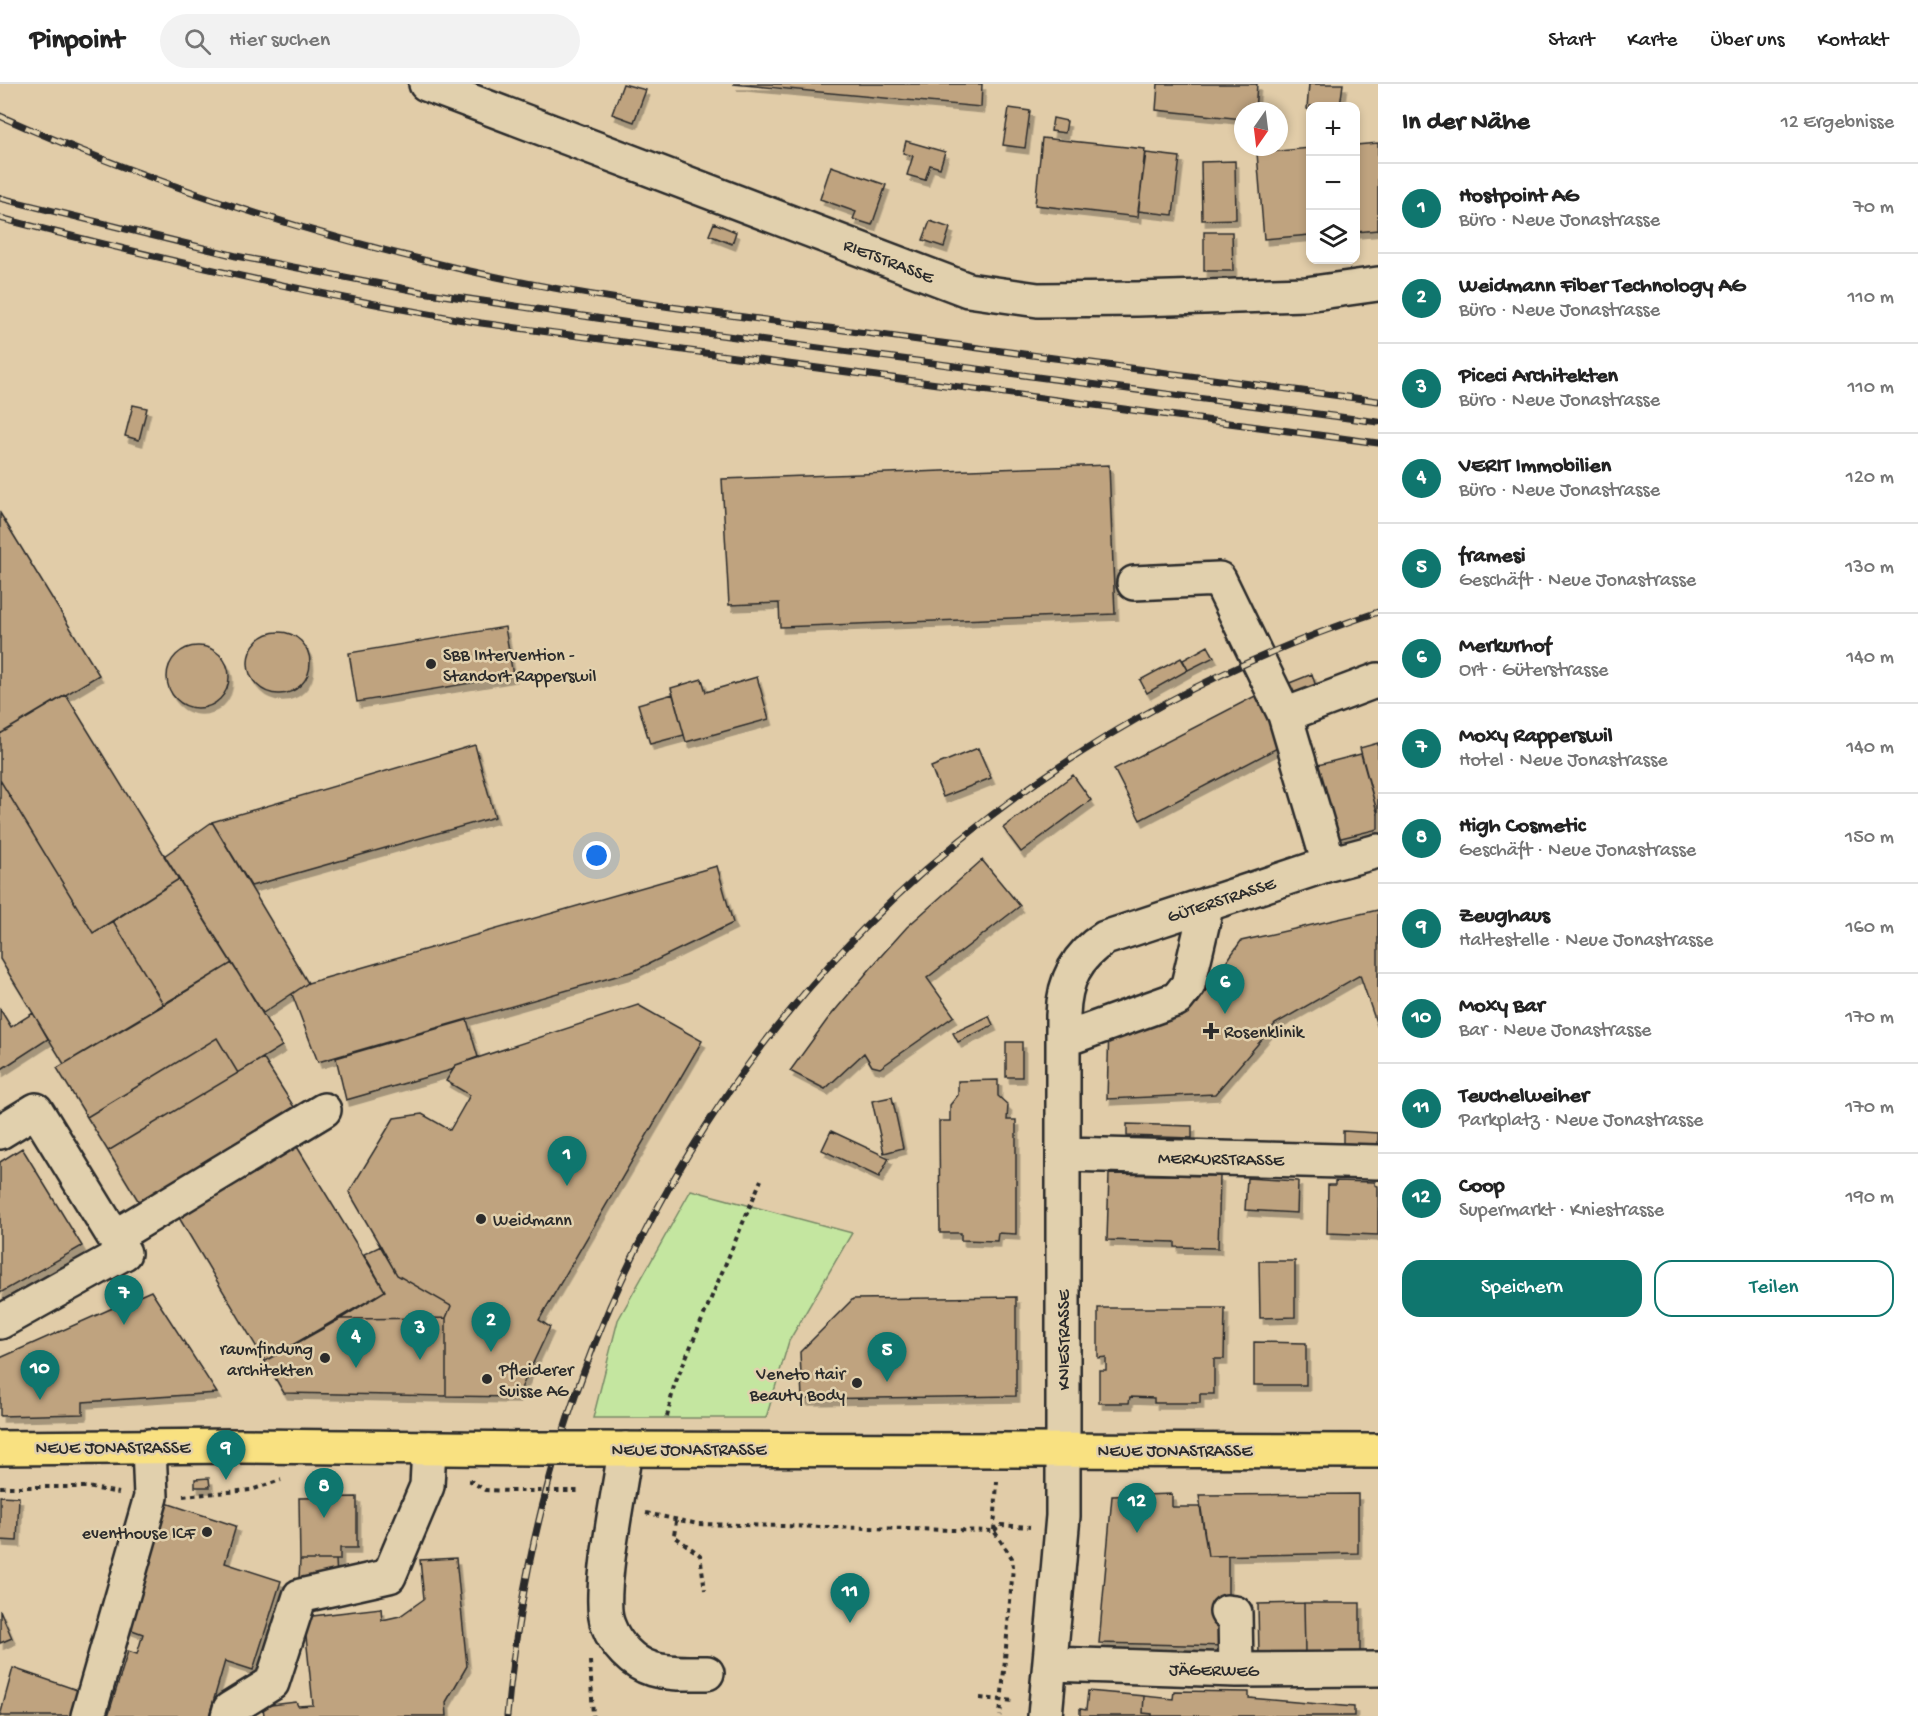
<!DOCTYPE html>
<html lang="de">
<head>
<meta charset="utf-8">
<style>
  body { margin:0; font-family:"Gochi Hand",sans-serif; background:#f2f2f2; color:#222 }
  .controls { position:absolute; right:18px; top:18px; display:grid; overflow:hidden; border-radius:12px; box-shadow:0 3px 9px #0003 }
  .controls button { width:54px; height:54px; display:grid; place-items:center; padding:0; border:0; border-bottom:2px solid #e0e0e0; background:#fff; color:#222; font:30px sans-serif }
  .compass { position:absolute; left:1234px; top:18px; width:54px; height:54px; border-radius:50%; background:#fff; box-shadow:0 3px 9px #0003; rotate:194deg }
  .you { position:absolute; left:597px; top:772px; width:21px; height:21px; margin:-15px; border:4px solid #fff; border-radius:50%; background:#1a73e8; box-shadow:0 0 0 9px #1a73e833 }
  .badge { display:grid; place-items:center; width:39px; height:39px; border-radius:50%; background:#0f766e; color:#fff; font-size:20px; font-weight:700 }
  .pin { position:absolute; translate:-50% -50px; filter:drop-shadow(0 2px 3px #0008) }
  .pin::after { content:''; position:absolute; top:32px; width:21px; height:18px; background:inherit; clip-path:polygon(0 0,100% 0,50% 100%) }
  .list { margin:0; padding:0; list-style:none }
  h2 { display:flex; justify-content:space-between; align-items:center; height:78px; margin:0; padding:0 24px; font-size:26px }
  h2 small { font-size:20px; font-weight:400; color:#767676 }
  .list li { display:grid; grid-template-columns:39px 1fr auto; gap:18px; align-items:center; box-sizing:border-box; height:90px; padding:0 24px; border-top:2px solid #e0e0e0 }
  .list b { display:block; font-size:22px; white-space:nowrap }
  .list p { margin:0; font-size:20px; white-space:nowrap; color:#767676 }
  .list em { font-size:20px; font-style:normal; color:#767676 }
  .actions { display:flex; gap:12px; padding:18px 24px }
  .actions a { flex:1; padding:14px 0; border:2px solid #0f766e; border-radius:18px; text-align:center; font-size:21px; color:#0f766e }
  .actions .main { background:#0f766e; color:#fff }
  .icon { flex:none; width:33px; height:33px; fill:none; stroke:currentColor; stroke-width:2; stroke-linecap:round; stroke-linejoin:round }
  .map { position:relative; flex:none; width:1378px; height:1632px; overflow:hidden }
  header { display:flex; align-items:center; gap:36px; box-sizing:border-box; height:84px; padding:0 30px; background:#fff; border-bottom:2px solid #e0e0e0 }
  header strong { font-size:28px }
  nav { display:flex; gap:33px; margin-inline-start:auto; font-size:21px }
  .search { width:420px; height:54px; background:#f2f2f2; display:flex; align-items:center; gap:15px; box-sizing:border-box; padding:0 21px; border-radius:33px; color:#767676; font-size:22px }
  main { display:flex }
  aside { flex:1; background:#fff }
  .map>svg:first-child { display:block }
  .green { fill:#c4e6a0; stroke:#788866; stroke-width:1.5 }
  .building { fill:#bfa37f; stroke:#2b2b2b; stroke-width:1.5; filter:url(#shadow) }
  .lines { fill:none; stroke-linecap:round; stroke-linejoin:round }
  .minor-casing { stroke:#2b2b2b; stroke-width:38 }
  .major-casing { stroke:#2b2b2b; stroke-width:38 }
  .path { stroke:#2b2b2b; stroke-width:4; stroke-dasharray:4.5 4.5; stroke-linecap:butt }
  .minor { stroke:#e1d0ad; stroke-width:33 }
  .major { stroke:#f9e181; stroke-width:33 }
  .rail-casing { stroke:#2b2b2b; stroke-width:7 }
  .rail { stroke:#e1d0ad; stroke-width:4.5; stroke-dasharray:14; stroke-linecap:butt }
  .major-bridge-casing { stroke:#2b2b2b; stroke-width:38; stroke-linecap:butt }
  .path-bridge { stroke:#2b2b2b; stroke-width:4; stroke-dasharray:4.5 4.5; stroke-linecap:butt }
  .major-bridge { stroke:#f9e181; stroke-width:33 }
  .poi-dot { fill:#2b2b2b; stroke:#e1d0ad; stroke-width:2 }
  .labels { text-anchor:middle; stroke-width:5; stroke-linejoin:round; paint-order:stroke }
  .street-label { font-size:18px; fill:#2b2b2b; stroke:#e1d0ad }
  .poi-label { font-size:18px; fill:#2b2b2b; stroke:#e1d0ad; text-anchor:start }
</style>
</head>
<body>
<header>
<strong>Pinpoint</strong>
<div class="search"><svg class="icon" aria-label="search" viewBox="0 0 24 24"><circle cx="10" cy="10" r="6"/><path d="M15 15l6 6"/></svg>Hier suchen</div>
<nav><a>Start</a><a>Karte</a><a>Über uns</a><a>Kontakt</a></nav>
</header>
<main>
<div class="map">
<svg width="1378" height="1632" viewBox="0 0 1378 1632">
  <defs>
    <filter id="shadow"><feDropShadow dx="3.5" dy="6" stdDeviation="0" flood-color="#0004"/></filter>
  </defs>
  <rect width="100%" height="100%" fill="#e1cca8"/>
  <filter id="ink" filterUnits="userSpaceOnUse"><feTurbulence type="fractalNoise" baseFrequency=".0167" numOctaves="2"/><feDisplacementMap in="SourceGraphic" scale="12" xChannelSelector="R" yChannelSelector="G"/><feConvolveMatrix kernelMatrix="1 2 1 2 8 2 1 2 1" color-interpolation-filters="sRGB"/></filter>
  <g filter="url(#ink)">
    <path class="green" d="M691 1106 852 1149 789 1257 766 1334H593L618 1236Z"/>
    <path class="building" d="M623 0 646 6 634 38 612 30Z
      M733 0H982L981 23Z
      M1158 0H1257L1255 27H1243V35L1156 26Z
      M1309 0H1343L1340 22H1310V26L1307 25Z
      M1009 24 1030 27 1025 64 1003 61Z
      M1053 34 1067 37 1065 49 1051 47Z
      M1042 54 1145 65 1138 133 1035 121Z
      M906 57 945 68 940 84 930 81 925 96 907 91 913 72 903 69Z
      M1378 59V146L1356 148V61Z
      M1310 64V151L1264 155 1257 69Z
      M1146 69 1180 73 1173 131 1138 127Z
      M1235 77 1236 135 1202 136 1201 78Z
      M831 82 886 101 872 141 853 135 856 128 820 115Z
      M930 137 950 144 944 163 923 156Z
      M714 139 736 148 732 160 709 151Z
      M1204 148H1232L1233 187H1204Z
      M133 321 147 324 139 356 125 352Z
      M1109 381 1115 530 780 543 779 519 729 521 722 395Z
      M0 429 99 591 0 650Z
      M505 543 513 592 357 618 349 569Z
      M248 579a31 31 0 1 1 62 0a31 31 0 1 1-62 0Z
      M1208 562 1214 573 1188 586 1183 576Z
      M167 593a31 31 0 1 1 62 0a31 31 0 1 1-62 0Z
      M1181 574 1188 586 1147 609 1140 596Z
      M1312 590 1316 603 1292 612 1287 600Z
      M757 593 769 635 686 658 671 604 702 595 706 608Z
      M673 610 684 651 650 660 638 620Z
      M1259 610 1285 660 1140 736 1114 685Z
      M66 611 179 795 93 849 0 696V650Z
      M1378 659V731L1360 664Z
      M475 661 495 733 251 802 212 738Z
      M978 664 991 694 943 713 931 683Z
      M1361 670 1378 731V745L1333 756 1314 682Z
      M1073 691 1091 716 1021 768 1003 744Z
      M0 696 93 849 113 837 164 921 64 980 0 875Z
      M212 738 308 899 263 929 164 772Z
      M982 776 1020 822 927 894 954 932 880 984 872 982 864 969 825 1005 790 987 827 936 881 872 907 843Z
      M717 782 733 839 634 887 318 978 292 910 308 899Z
      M179 795 232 879 164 921 113 837Z
      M1378 826V944L1360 891 1275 940 1215 1010 1107 1015 1109 942 1197 920 1241 857Z
      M232 879 282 962 238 989 217 954 87 1033 57 984Z
      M638 921 702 957 539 1236 550 1243 517 1313 446 1312V1234L451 1222 397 1191 349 1108 394 1034 422 1030 450 1046 470 1011 446 997 456 981Z
      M0 925 11 943 33 929 48 955 0 986Z
      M989 932 993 941 958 958 953 949Z
      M467 936 478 973 456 981 451 986 346 1016 336 974Z
      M217 954 238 989 108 1067 87 1033Z
      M1006 958H1022V993H1006Z
      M263 974 294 1023 139 1118 108 1067Z
      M998 996V1012L1008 1021 1007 1036H1016V1150L998 1149 997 1157 961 1156V1149H940L939 1037H950V1021L958 1011V997Z
      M892 1013 903 1064 884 1069 872 1017Z
      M1127 1040 1192 1042V1054L1127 1052Z
      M831 1047 889 1074 879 1093 822 1066Z
      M1343 1047 1378 1049V1061L1343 1059Z
      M296 1061 385 1207 265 1277 178 1132Z
      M22 1064 82 1162 0 1209V1078Z
      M1109 1090 1220 1092 1218 1164 1175 1163V1158L1107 1156Z
      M1247 1094 1298 1097 1297 1129 1245 1126Z
      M1335 1097 1375 1098V1101L1378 1102V1151L1327 1149 1328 1101H1335Z
      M381 1162 397 1191 451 1222 446 1234 340 1235 385 1207 364 1170Z
      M1259 1177H1295V1233L1260 1234Z
      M151 1207 217 1309 83 1318V1330L0 1332V1274Z
      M1016 1213V1312L802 1315 800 1268 853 1215Z
      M1098 1224H1225L1224 1275H1214V1310H1200V1319H1154V1314L1130 1313 1129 1319H1099V1286H1106V1273L1098 1274Z
      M446 1234V1312L284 1309 265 1277 340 1235Z
      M1254 1258 1306 1259V1301H1254Z
      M209 1394 210 1403H195V1395Z
      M1172 1410V1423H1200L1208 1472H1228V1562L1099 1559 1112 1412Z
      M1358 1410V1469L1208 1472 1199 1411Z
      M0 1412 19 1413 17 1457 0 1456Z
      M357 1413V1464H340V1476H300L299 1414Z
      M160 1417 236 1442 225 1479 281 1497 253 1586 225 1577 209 1632H108L128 1567 137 1570 143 1550 124 1543Z
      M456 1474 467 1582 446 1618 447 1632H264L263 1622 296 1618 298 1622 313 1621 304 1533 381 1524 382 1536 400 1532 424 1515 420 1476Z
      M300 1476H336L337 1493 299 1494Z
      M1304 1519H1360V1571L1305 1570Z
      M1304 1519 1305 1570 1259 1571 1258 1520Z
      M0 1526 12 1554 0 1559Z
      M13 1584 86 1609 78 1632H0Z
      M1088 1607 1144 1612 1143 1629 1152 1630V1632H1080V1625L1086 1626Z
      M1174 1607 1249 1608V1614L1354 1623V1632H1152V1630L1143 1629 1144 1612 1173 1615Z"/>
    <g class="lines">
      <g class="minor-casing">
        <path id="minor" d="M426 0 968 206 1038 216 1137 215 1306 210 1378 200
          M1134 499 1219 495 1285 631 1329 780
          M1285 631 1378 596
          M1063 956 1177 915 1188 901 1207 820
          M0 1048 36 1026 124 1169 0 1238
          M1064 1070 1378 1078
          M114 1153 324 1026
          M625 1365C621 1402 596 1512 608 1541 615 1560 632 1579 652 1585 669 1590 689 1589 707 1589
          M1227 1528 1235 1529 1236 1586
          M1050 1580 1236 1586 1378 1585
          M88 1632 151 1413 149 1362
          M228 1632 230 1625 272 1599 300 1512 389 1492 427 1402 429 1364
          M1045 1632 1063 1432V931C1064 897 1076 872 1105 854L1329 780 1378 767"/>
      </g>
      <g class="major-casing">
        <path id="major" d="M0 1364 240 1362 531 1365
          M586 1365 1378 1367"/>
      </g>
      <path class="path" d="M667 1333 674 1302 761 1096
        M469 1396 485 1406 510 1407
        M0 1403H87L119 1409
        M183 1412 251 1406 281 1396
        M646 1429 698 1440 994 1447 1012 1474 1013 1483 1000 1632
        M676 1437 674 1452 700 1471 705 1506
        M994 1446 997 1397
        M994 1447 1000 1441 1030 1443
        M590 1577 593 1632
        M980 1614 1015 1617"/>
      <use href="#minor" class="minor"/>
      <use href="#major" class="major"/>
      <g class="rail-casing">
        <path id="rail" d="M0 32C143 96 291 145 444 181 572 212 705 228 836 245 1017 269 1197 293 1378 317
          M0 114 236 172 422 208 630 239 1378 338
          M0 134C159 175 318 212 481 239L1378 359
          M507 1632C554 1113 881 692 1378 528"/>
      </g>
      <use href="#rail" class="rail"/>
      <g class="major-bridge-casing">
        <path id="major-bridge" d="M531 1365H586"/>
      </g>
      <path class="path-bridge" d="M510 1407H578"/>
      <use href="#major-bridge" class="major-bridge"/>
    </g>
  </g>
  <g class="poi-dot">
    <circle cx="431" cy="580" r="6"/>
    <path d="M1208 938h6v6h6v6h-6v6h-6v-6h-6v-6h6z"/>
    <circle cx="481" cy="1135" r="6"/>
    <circle cx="325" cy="1274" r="6"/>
    <circle cx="487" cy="1295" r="6"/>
    <circle cx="857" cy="1299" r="6"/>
    <circle cx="207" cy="1448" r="6"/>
  </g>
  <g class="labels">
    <g class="street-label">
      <text transform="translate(889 176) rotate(21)" y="6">RIETSTRASSE</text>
      <text transform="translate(1221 815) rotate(-18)" y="6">GÜTERSTRASSE</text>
      <text transform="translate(1221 1074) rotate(1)" y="6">MERKURSTRASSE</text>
      <text transform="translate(1063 1256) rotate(-90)" y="6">KNIESTRASSE</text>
      <text x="113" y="1369">NEUE JONASTRASSE</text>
      <text x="689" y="1371">NEUE JONASTRASSE</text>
      <text x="1175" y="1372">NEUE JONASTRASSE</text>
      <text transform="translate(1214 1585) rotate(1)" y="6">JÄGERWEG</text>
    </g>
    <g class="poi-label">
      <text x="443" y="576">SBB Intervention -<tspan x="443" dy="21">Standort Rapperswil</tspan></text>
      <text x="1224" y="953">Rosenklinik</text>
      <text x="493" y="1141">Weidmann</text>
      <text x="313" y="1270" text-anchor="end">raumfindung<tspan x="313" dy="21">architekten</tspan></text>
      <text x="499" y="1291">Pfleiderer<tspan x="499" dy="21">Suisse AG</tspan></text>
      <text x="845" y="1295" text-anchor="end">Veneto Hair<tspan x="845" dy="21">Beauty Body</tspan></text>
      <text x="195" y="1454" text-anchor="end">eventhouse ICF</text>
    </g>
  </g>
</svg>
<div class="controls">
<button>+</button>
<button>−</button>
<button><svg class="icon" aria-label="layers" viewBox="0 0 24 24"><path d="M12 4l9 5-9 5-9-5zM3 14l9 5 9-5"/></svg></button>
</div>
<svg class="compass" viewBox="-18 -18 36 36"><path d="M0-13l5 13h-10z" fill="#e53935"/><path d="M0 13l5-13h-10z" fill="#767676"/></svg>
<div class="you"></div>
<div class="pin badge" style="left:567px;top:1102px">1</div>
<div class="pin badge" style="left:491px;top:1268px">2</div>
<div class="pin badge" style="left:420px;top:1276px">3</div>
<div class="pin badge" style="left:356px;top:1284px">4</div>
<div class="pin badge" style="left:887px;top:1298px">5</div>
<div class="pin badge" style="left:1225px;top:930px">6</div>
<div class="pin badge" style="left:124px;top:1241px">7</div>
<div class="pin badge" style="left:324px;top:1434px">8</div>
<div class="pin badge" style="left:226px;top:1396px">9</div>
<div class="pin badge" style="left:40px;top:1316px">10</div>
<div class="pin badge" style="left:850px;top:1539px">11</div>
<div class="pin badge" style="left:1137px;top:1449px">12</div>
</div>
<aside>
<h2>In der Nähe<small>12 Ergebnisse</small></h2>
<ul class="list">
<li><span class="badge">1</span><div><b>Hostpoint AG</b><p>Büro · Neue Jonastrasse</p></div><em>70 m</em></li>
<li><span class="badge">2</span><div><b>Weidmann Fiber Technology AG</b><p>Büro · Neue Jonastrasse</p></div><em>110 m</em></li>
<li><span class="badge">3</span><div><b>Piceci Architekten</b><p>Büro · Neue Jonastrasse</p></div><em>110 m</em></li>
<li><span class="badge">4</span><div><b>VERIT Immobilien</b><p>Büro · Neue Jonastrasse</p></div><em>120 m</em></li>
<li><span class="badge">5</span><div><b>framesi</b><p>Geschäft · Neue Jonastrasse</p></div><em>130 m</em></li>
<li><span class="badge">6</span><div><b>Merkurhof</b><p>Ort · Güterstrasse</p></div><em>140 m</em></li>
<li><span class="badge">7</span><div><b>Moxy Rapperswil</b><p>Hotel · Neue Jonastrasse</p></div><em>140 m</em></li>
<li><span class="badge">8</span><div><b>High Cosmetic</b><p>Geschäft · Neue Jonastrasse</p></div><em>150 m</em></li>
<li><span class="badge">9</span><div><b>Zeughaus</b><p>Haltestelle · Neue Jonastrasse</p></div><em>160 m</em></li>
<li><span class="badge">10</span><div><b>Moxy Bar</b><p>Bar · Neue Jonastrasse</p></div><em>170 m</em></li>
<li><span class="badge">11</span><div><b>Teuchelweiher</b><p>Parkplatz · Neue Jonastrasse</p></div><em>170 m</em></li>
<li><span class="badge">12</span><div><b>Coop</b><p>Supermarkt · Kniestrasse</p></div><em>190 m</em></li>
</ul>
<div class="actions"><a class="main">Speichern</a><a>Teilen</a></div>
</aside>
</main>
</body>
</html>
